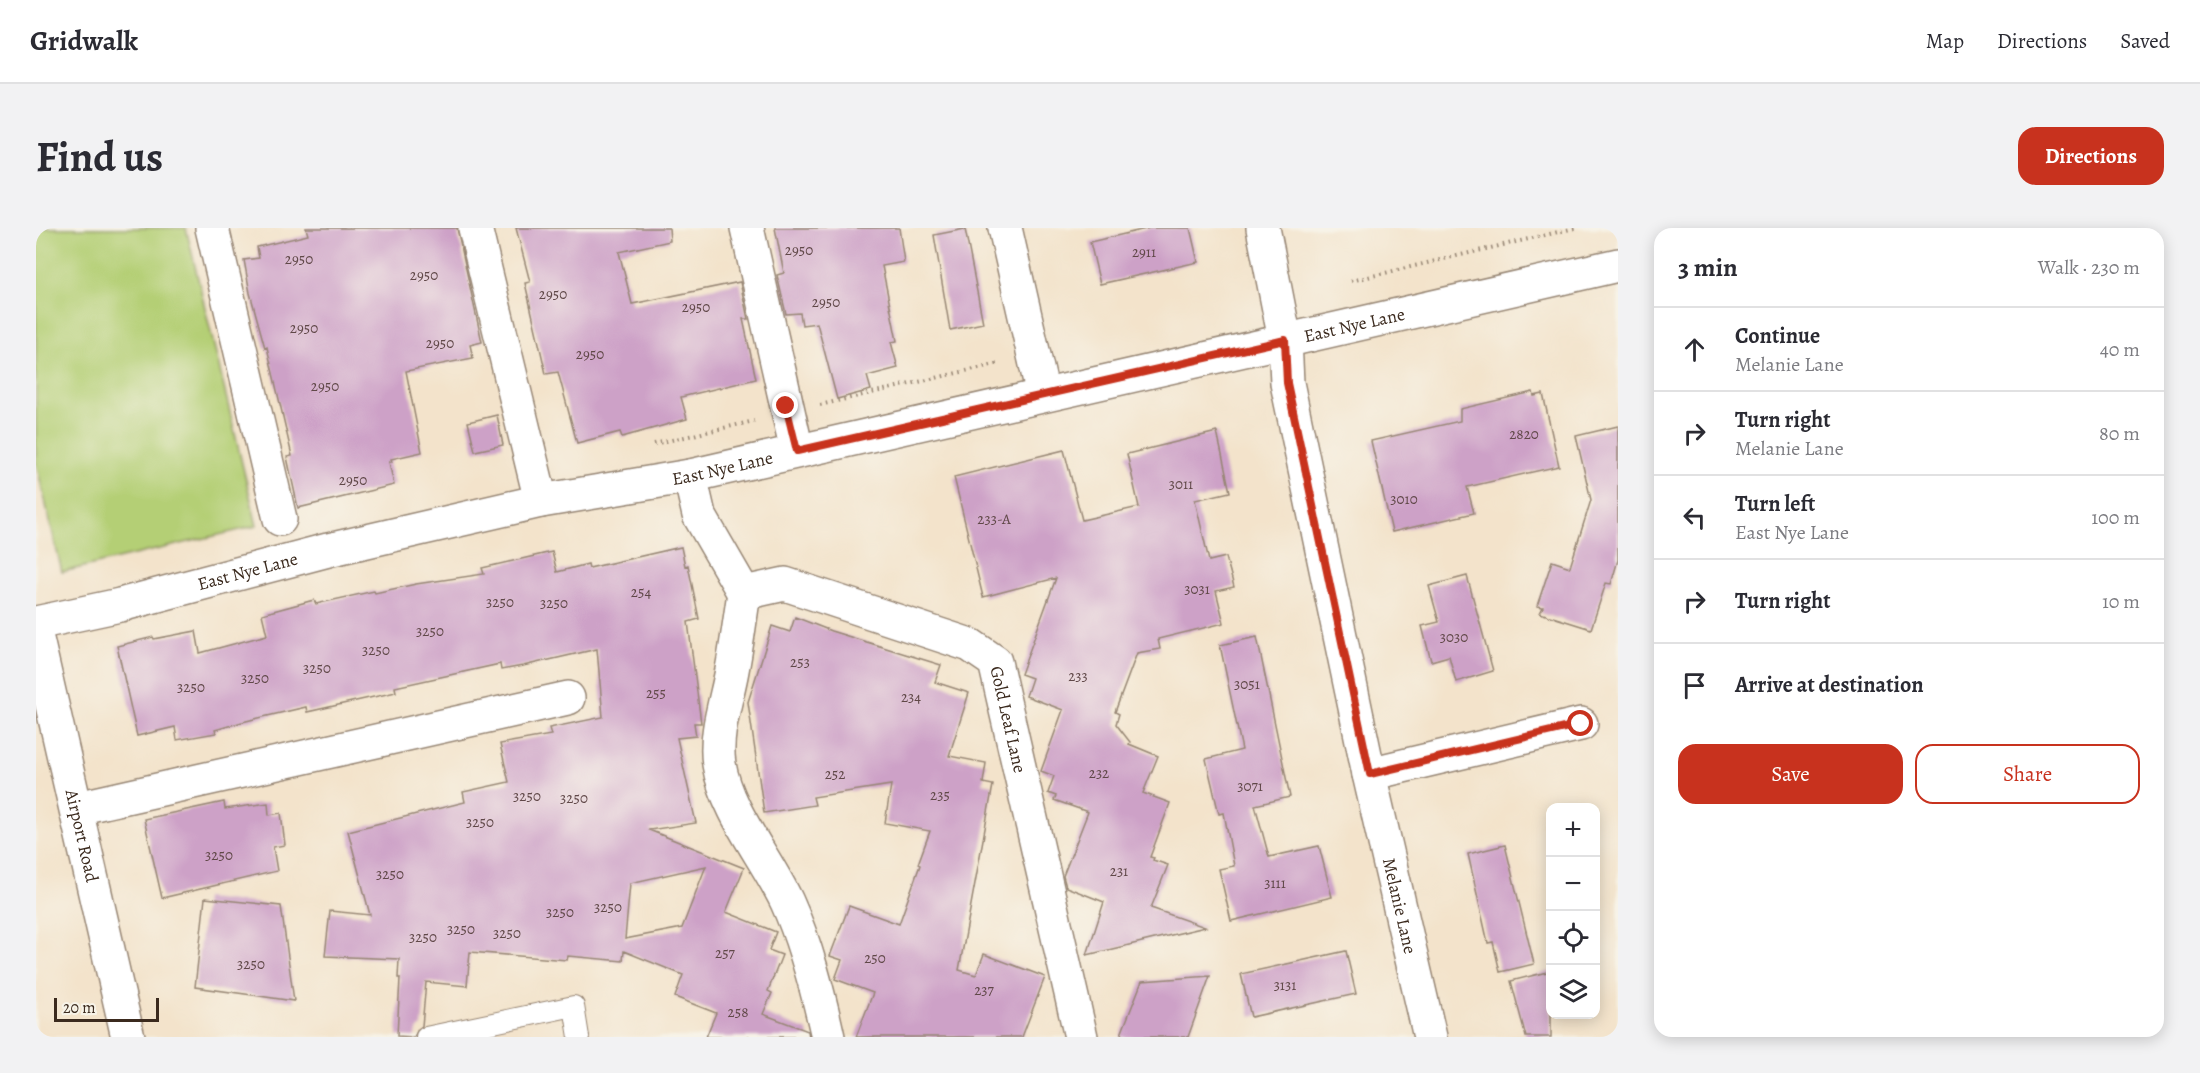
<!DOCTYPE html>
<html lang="en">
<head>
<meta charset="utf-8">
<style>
  body { margin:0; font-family:Alegreya,serif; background:#f2f2f3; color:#2b2b33 }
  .controls { position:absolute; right:18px; bottom:18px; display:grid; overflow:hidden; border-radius:12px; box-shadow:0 3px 15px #0003 }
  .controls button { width:54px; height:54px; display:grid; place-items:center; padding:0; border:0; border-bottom:2px solid #e1e1e2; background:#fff; color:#2b2b33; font:30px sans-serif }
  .scale { position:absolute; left:18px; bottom:15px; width:105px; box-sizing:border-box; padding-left:6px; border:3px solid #3b2a1e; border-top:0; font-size:16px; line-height:21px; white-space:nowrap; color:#3b2a1e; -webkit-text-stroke:4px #f7f3e8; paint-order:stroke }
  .stop { position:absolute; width:18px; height:18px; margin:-14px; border:4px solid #c8321e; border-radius:50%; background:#fff }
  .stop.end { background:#c8321e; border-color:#fff; box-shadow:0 2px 6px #0008 }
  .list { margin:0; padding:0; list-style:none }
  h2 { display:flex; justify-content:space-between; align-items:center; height:78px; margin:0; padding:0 24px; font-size:26px }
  h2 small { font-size:20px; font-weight:400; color:#7c7c81 }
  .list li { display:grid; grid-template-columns:39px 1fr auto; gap:18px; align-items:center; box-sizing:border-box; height:84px; padding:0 24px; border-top:2px solid #e1e1e2 }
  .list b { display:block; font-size:22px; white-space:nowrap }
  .list p { margin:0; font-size:20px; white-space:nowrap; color:#7c7c81 }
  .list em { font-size:20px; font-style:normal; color:#7c7c81 }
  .actions { display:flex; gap:12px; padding:18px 24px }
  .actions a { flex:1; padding:14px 0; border:2px solid #c8321e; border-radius:18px; text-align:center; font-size:21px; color:#c8321e }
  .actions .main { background:#c8321e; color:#fff }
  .icon { flex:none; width:33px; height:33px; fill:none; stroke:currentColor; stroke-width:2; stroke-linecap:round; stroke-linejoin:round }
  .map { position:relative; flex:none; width:1582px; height:809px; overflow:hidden; border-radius:18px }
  header { display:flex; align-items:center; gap:36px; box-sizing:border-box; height:84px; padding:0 30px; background:#fff; border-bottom:2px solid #e1e1e2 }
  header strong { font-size:28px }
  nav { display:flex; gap:33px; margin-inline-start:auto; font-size:21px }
  .intro { display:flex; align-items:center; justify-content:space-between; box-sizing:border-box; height:144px; padding:0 36px }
  h1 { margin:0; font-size:42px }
  .button { padding:15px 27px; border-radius:18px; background:#c8321e; color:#fff; font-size:21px; font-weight:700 }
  main { display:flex; gap:36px; padding:0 36px }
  aside { flex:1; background:#fff; border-radius:18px; box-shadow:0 3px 15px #0003 }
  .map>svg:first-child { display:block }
  .green { fill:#b4cf75; stroke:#787c4a; stroke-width:1.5 }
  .building { fill:#cda1c7; fill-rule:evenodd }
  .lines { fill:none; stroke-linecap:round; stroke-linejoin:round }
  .service-casing { stroke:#978674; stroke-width:22 }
  .minor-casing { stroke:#978674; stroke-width:36 }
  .tertiary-casing { stroke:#978674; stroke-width:36 }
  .path { stroke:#978674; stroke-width:4; stroke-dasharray:1.5 4.5; stroke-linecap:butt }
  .service { stroke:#fff; stroke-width:20 }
  .minor { stroke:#fff; stroke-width:33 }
  .tertiary { stroke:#fff; stroke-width:33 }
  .route { stroke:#c8321e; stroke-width:8 }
  .labels { text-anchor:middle; stroke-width:4.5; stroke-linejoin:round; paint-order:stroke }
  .number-label { font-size:15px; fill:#604848 }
  .street-label { font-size:18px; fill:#3b2a1e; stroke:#f7f3e8 }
</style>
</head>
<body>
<header>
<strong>Gridwalk</strong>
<nav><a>Map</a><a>Directions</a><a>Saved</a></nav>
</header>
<div class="intro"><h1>Find us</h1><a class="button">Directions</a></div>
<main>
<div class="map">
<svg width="1582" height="809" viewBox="0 0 1582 809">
  <rect width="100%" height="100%" fill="#f7f3e8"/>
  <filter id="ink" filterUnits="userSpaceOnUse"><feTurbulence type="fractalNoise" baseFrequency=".0167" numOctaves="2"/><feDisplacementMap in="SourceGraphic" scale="12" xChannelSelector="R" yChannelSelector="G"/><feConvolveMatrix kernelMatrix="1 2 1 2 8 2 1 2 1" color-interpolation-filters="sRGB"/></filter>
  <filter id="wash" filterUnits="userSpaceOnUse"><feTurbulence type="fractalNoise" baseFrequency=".008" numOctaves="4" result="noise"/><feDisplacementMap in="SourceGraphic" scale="24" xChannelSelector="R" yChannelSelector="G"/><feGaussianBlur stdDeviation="1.35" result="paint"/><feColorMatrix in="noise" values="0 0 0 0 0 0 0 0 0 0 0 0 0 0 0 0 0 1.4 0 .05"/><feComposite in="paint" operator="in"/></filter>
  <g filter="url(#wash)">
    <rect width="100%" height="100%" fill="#f3e3cb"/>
    <path class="green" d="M0 0H150L221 298 26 344 0 235Z"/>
    <g id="blocks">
      <path class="building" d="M270 0H421L446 114 434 117 437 130 370 143 386 224 355 231 356 234H353L358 257 262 280 251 229 256 228 231 119 229 120 214 65 208 32 223 30 221 19 272 7Z
        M480 0H633L634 13 583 24 596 76 704 54 712 91H707L720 151 645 169 651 191 586 209 584 204 541 215 522 144 510 146 489 55 494 54Z
        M739 0H863L868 34 846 38 861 113 855 114 862 140 831 148 835 162 801 171 781 95 766 97 764 85 750 86 741 47 748 45Z
        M1114 0H1154L1162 34 1064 56 1054 14Z
        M929 1 947 95 914 102 898 7Z
        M1497 164 1498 168 1507 166 1523 238 1431 259 1438 285 1356 304 1335 213 1424 193V181Z
        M461 187 467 217 439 223 432 194Z
        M1582 198V332L1575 356 1570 355 1555 401 1504 385 1507 379 1501 378 1516 333 1534 339 1555 272 1540 208Z
        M1181 204 1194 264 1159 272 1173 333 1190 329 1198 359 1180 363 1188 395 1122 411 1124 421 1101 425 1079 484 1083 486 1080 496 1094 514 1093 516 1122 528 1107 565 1134 575 1114 629 1118 630 1117 632 1132 637 1115 680 1169 699 1051 727 1068 674 1030 659 1027 648 1052 584 1018 572 1020 568 1012 565 1018 548 1005 543 1027 482 990 468 996 450 985 446 1020 350 947 369 918 249 1028 222 1046 292 1103 279 1091 226Z
        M645 319 649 338 652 337 663 391 652 394 665 495H658L660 508 641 510 660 595 613 602 708 640 690 684 740 704 733 722 746 727 732 763 736 765 727 786 772 803 773 809H670L680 785 639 769 647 747 588 723 587 733 532 728 531 732 434 724 431 758 390 754 386 798 382 801 378 809 361 808 364 750H362L363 731 289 728 294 683 334 687 312 603 429 574 427 564 473 554 464 516 515 507 513 500 567 489 561 421 487 438 465 442 464 436 359 459 360 464 271 484 270 479 206 494 179 502 180 505 141 512 139 499 101 508 81 418 117 409 118 411 160 403 164 425 231 407 226 386 278 372 280 376 338 363 339 365 380 356 448 346 446 340 516 324 521 344 552 336 553 340ZM670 638 646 700 589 711 594 655Z
        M1431 348 1457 443 1420 454 1413 428 1395 433 1386 398 1403 394 1393 358Z
        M759 389 795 403 905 437 899 454 933 465 913 528 950 535 947 555 957 557 923 742 940 747 948 726 1009 749 986 809H820L837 765 799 751 806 732 794 728 813 678 863 696 884 637 882 636 894 603 849 595 855 557 777 569 779 577 728 585 712 474 736 398 754 404Z
        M1221 409 1254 569 1219 577 1233 629 1283 618 1296 669 1195 693 1183 641 1198 638 1188 585 1183 586 1170 531 1206 522 1184 417Z
        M188 574 189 581 232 575 233 587 245 585 249 617 237 619 241 643 126 670 108 591Z
        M1469 617 1498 736 1464 744 1457 714 1452 715 1432 626Z
        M169 670 245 678 258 773 159 759Z
        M1310 723 1320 766 1215 789 1205 746Z
        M1515 743V809H1490L1475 753Z
        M1174 748 1152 809H1084L1106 753Z"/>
    </g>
  </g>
  <g filter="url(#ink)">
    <use href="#blocks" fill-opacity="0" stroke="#978674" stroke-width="1.5"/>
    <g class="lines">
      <g class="service-casing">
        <path id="service" d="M390 809 538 778 543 809"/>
      </g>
      <g class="minor-casing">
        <g id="minor">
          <path d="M176 0 244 291"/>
          <path d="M439 0 505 273"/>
          <path d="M711 0 761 223"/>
          <path d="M969 0 1007 167"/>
          <path id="s1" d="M1227 0 1249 112 1251 155 1333 546 1394 809"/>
          <path id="s2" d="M654 248 663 287 708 365 749 356 934 417 959 434 1045 809"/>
          <path d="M708 365C704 391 701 416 696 442 691 471 678 506 683 536 690 582 731 631 751 674 770 716 782 764 792 809"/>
          <path id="s3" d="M0 395 84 377 292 322 505 273 654 248 1582 37"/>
          <path d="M1333 546 1545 496"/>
          <path d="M41 580 532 470"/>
        </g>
      </g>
      <g class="tertiary-casing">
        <g id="tertiary">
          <path id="s4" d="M0 407 92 809"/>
        </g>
      </g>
      <path class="path" d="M1315 53 1539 0
        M784 177 964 135
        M618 216 718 193"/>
      <use href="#service" class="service"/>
      <use href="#minor" class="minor"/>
      <use href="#tertiary" class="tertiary"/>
    </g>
  </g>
  <g class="lines" filter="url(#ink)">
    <path class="route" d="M750 178 761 223 1249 112 1251 155 1334 546 1545 496"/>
  </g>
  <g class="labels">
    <g class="number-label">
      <text x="763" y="27">2950</text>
      <text x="1108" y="29">2911</text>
      <text x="263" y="36">2950</text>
      <text x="388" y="52">2950</text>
      <text x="517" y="71">2950</text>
      <text x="790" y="79">2950</text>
      <text x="660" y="84">2950</text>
      <text x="268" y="105">2950</text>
      <text x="404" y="120">2950</text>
      <text x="554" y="131">2950</text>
      <text x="289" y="163">2950</text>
      <text x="1488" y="211">2820</text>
      <text x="317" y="257">2950</text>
      <text x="1145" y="261">3011</text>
      <text x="1368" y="276">3010</text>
      <text x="958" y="296">233-A</text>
      <text x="1161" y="366">3031</text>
      <text x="605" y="369">254</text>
      <text x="464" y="379">3250</text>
      <text x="518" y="380">3250</text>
      <text x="394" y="408">3250</text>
      <text x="1418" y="414">3030</text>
      <text x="340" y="427">3250</text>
      <text x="764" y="439">253</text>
      <text x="281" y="445">3250</text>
      <text x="1042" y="453">233</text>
      <text x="219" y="455">3250</text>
      <text x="1211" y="461">3051</text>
      <text x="155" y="464">3250</text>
      <text x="620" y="470">255</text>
      <text x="875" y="474">234</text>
      <text x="1063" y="550">232</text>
      <text x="799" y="551">252</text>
      <text x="1214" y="563">3071</text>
      <text x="904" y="572">235</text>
      <text x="491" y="573">3250</text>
      <text x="538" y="575">3250</text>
      <text x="444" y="599">3250</text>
      <text x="183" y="632">3250</text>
      <text x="1083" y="648">231</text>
      <text x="354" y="651">3250</text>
      <text x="1239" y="660">3111</text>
      <text x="572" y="684">3250</text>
      <text x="524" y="689">3250</text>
      <text x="425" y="706">3250</text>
      <text x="471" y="710">3250</text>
      <text x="387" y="714">3250</text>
      <text x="689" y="730">257</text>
      <text x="839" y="735">250</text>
      <text x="215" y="741">3250</text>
      <text x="1249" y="762">3131</text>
      <text x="948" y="767">237</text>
      <text x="702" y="789">258</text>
    </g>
    <g class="street-label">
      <text dy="6" stroke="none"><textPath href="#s3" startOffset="1352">East Nye Lane</textPath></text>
      <text dy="6" stroke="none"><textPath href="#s3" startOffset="704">East Nye Lane</textPath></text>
      <text dy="6" stroke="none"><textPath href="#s3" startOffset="218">East Nye Lane</textPath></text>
      <text dy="6" stroke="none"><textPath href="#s2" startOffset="456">Gold Leaf Lane</textPath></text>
      <text dy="6" stroke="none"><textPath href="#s4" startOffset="206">Airport Road</textPath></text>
      <text dy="6" stroke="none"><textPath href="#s1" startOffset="692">Melanie Lane</textPath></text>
    </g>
  </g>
</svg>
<div class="controls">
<button>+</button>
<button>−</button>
<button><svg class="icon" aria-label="locate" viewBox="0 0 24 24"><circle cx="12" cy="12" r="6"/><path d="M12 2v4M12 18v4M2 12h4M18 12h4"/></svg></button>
<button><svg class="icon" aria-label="layers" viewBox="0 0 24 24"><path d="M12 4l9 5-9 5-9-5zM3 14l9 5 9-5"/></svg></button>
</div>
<div class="scale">20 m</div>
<div class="stop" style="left:1545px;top:496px"></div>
<div class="stop end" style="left:750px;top:178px"></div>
</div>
<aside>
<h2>3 min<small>Walk · 230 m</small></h2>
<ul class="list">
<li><svg class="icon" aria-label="ahead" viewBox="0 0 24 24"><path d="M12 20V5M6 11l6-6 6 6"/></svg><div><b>Continue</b><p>Melanie Lane</p></div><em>40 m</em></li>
<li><svg class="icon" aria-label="right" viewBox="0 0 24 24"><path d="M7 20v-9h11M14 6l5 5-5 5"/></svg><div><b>Turn right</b><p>Melanie Lane</p></div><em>80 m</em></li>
<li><svg class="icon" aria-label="left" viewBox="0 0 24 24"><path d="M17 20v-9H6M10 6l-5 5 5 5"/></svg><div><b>Turn left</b><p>East Nye Lane</p></div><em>100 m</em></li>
<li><svg class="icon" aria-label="right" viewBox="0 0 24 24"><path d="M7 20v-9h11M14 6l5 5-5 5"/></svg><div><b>Turn right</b></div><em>10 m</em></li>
<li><svg class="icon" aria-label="arrive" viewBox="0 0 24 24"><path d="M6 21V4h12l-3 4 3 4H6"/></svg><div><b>Arrive at destination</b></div></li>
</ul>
<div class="actions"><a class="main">Save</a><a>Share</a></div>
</aside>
</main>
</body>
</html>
